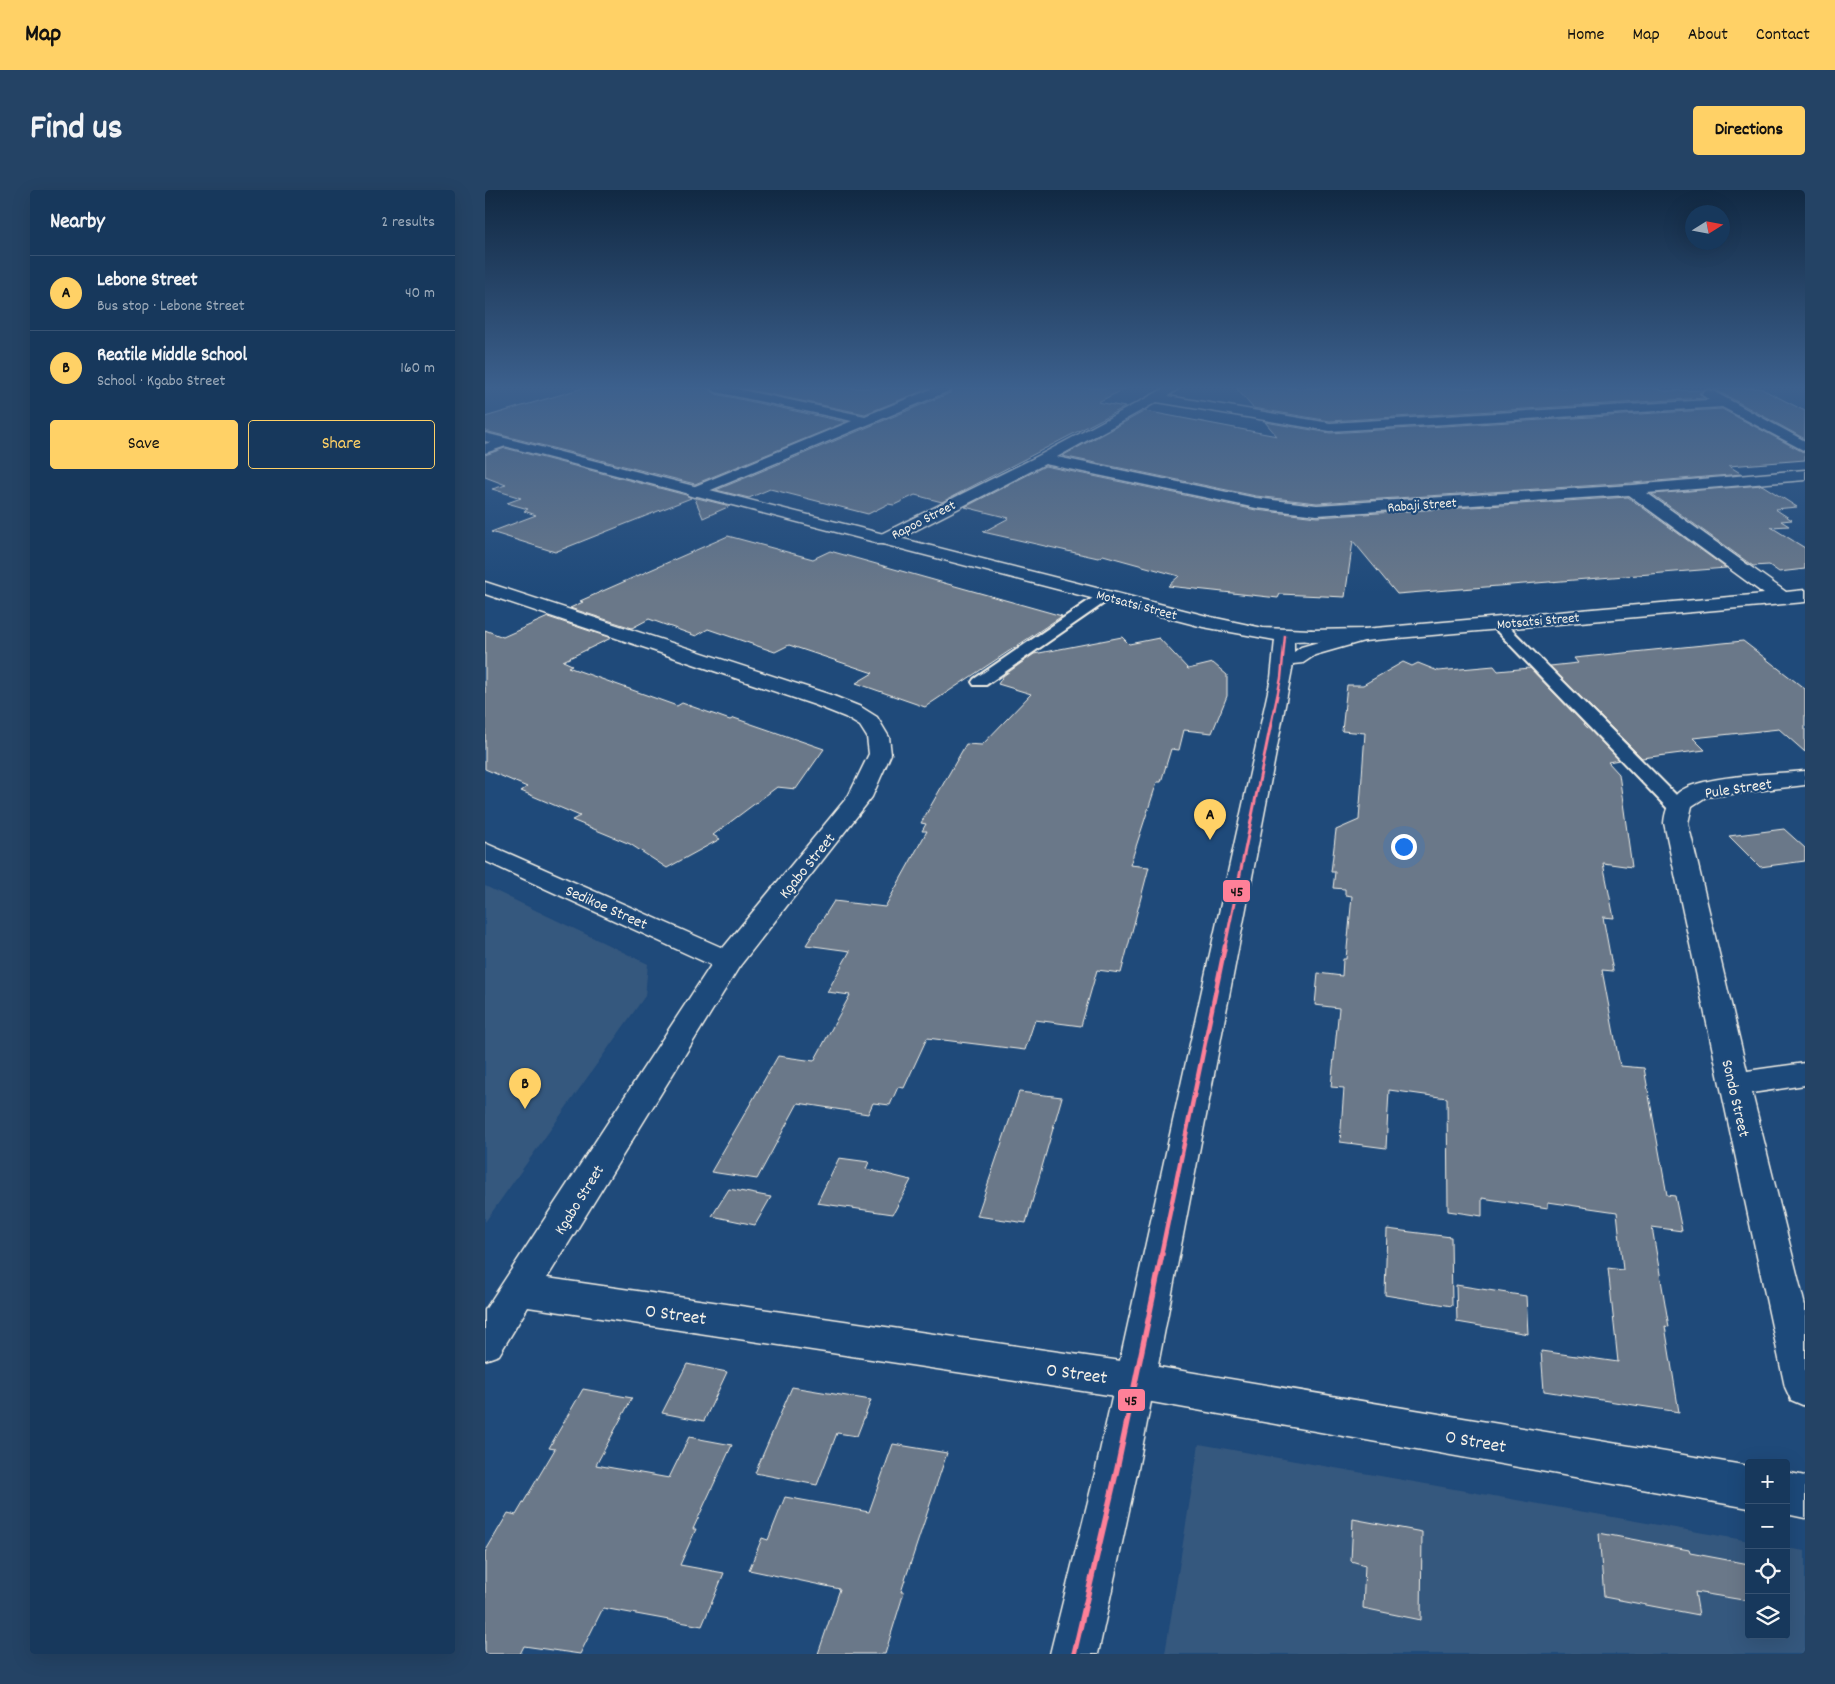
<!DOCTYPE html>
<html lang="en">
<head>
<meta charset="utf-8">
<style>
  body { margin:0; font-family:Dekko,sans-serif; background:#244365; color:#f1f3f6 }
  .controls { position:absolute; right:15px; bottom:15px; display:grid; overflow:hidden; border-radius:5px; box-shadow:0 5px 20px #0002 }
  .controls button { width:45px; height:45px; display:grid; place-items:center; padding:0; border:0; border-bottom:1px solid #365272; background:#17385c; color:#f1f3f6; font:25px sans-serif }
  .compass { position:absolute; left:1200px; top:15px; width:45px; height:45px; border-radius:50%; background:#17385c; box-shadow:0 5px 20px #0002; rotate:79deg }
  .you { position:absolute; left:918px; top:656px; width:18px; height:18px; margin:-12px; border:4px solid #fff; border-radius:50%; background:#1a73e8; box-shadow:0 0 0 8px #1a73e833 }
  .badge { display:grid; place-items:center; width:32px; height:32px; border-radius:50%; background:#ffd166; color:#111; font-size:16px; font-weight:700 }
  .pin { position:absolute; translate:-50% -41px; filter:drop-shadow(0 1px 2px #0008) }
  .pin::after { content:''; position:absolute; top:26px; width:18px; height:15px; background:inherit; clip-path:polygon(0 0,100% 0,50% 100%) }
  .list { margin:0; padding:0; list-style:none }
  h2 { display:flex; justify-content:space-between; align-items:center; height:65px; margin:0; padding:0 20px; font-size:21px }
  h2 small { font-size:16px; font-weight:400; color:#9eacbb }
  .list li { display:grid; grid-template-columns:32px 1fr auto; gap:15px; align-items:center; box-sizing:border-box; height:75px; padding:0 20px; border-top:1px solid #365272 }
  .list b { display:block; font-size:19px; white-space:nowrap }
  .list p { margin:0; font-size:16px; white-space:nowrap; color:#9eacbb }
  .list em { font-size:16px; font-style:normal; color:#9eacbb }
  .actions { display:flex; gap:10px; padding:15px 20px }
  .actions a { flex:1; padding:11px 0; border:1px solid #ffd166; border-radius:5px; text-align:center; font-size:18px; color:#ffd166 }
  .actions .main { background:#ffd166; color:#111 }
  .icon { flex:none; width:28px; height:28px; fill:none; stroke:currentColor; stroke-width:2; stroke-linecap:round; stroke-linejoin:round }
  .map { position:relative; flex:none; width:1320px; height:1464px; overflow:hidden; border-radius:5px }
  header { display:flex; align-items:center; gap:30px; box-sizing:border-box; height:70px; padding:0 25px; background:#ffd166; color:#111 }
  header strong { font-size:24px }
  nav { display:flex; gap:28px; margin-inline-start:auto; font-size:18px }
  .intro { display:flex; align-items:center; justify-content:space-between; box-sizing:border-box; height:120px; padding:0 30px }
  h1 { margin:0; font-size:35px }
  .button { padding:12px 22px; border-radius:5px; background:#ffd166; color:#111; font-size:18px; font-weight:700 }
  main { display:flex; gap:30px; padding:0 30px }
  aside { flex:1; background:#17385c; border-radius:5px; box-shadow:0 5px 20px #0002 }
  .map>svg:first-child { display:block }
  .built { fill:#36587e }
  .building { fill:#6a7889; stroke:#f4f1e8 }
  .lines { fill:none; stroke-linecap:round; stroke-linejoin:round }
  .service-casing { stroke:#f4f1e8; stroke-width:4 }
  .minor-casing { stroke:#f4f1e8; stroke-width:3 }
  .tertiary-casing { stroke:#f4f1e8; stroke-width:3 }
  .service { fill:#1f4a7a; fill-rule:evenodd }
  .minor { fill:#1f4a7a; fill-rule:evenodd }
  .tertiary { fill:#1f4a7a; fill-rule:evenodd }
  .bus-1-far3-casing { stroke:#1f4a7a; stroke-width:5 }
  .bus-1-far2-casing { stroke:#1f4a7a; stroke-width:6 }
  .bus-1-far1-casing { stroke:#1f4a7a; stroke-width:8 }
  .bus-1-casing { stroke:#1f4a7a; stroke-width:9 }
  .bus-1-far3 { stroke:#ff8098; stroke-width:2.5 }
  .bus-1-far2 { stroke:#ff8098; stroke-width:3 }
  .bus-1-far1 { stroke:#ff8098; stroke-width:4.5 }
  .bus-1 { stroke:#ff8098; stroke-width:5.5 }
  .labels { text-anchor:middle; stroke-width:4.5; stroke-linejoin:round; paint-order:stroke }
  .far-street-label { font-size:14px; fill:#f4f1e8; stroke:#1f4a7a }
  .street-label { font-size:16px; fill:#f4f1e8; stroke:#1f4a7a }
  .near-street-label { font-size:19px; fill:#f4f1e8; stroke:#1f4a7a }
  .line-badge { stroke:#1f4a7a; stroke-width:2 }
  .pale-badge-label { font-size:14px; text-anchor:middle; font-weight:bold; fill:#111 }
</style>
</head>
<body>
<header>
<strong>Map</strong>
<nav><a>Home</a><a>Map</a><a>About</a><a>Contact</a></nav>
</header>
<div class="intro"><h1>Find us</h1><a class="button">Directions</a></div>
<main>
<aside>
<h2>Nearby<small>2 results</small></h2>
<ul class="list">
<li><span class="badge">A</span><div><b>Lebone Street</b><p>Bus stop · Lebone Street</p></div><em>40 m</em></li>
<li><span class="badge">B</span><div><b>Reatile Middle School</b><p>School · Kgabo Street</p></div><em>160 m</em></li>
</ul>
<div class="actions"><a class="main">Save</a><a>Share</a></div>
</aside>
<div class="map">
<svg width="1320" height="1464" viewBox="0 0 1320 1464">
  <rect width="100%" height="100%" fill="#1f4a7a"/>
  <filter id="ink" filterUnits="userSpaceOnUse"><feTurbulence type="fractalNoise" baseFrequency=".02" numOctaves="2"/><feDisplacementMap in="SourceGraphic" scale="10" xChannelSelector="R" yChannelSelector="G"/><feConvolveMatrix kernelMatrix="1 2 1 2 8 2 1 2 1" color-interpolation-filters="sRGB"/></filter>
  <g filter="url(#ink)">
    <path class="built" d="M0 696 163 774 160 806 0 1032Z
      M714 1254 1264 1351V1445H1301V1358L1320 1361V1464H680Z"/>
    <path class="building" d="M98 198H223L231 204 361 232 210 294 0 241V227Z
      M254 198H445L380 224Z
      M467 198H642L613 212 640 217 457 312 430 305 409 315 403 314 383 324 285 299 264 308 231 300 465 203Z
      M751 198H1169L1179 201 1220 200 1214 203 1219 208 845 231 768 218Z
      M1275 198 1320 221V249L1229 199Z
      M1237 219 1320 263V270L1244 276 1257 284 1147 293 832 313 771 306 577 266 660 221 792 246 780 232 845 243Z
      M20 258 201 305 206 308 70 362 6 342 51 325 39 321 43 319 22 313 36 308 7 299 21 295 0 287V265Z
      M560 276 771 320 832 327 1143 307 1241 378 912 404 868 351 860 407 795 404 793 408 683 396 694 386 618 365 613 368 498 342 524 328 480 317Z
      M1277 295 1312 317 1290 319 1307 330 1296 331 1304 336 1286 337 1320 358V379L1294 382 1284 375 1268 376 1167 304Z
      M212 308 245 316 218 328 210 309Z
      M243 346 328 369 345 361 577 426 440 517 371 493 388 483 304 455 290 462 223 439 211 446 164 429 147 438 85 418 98 412 95 411Z
      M63 427 126 448 78 471 87 475 83 477 192 516 197 513 245 530 249 528 339 559 311 599 292 597 228 645 235 649 182 678 145 654 87 630 95 626 36 601 42 597 0 579V440L18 447Z
      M637 447 644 454 674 448 703 479 728 473 742 485V506L727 543 699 540 694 560 686 559 676 592H672L645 675 664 677 636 783 612 780 596 836 550 830 540 860 442 848 419 898 413 897 405 915 388 913 383 924 313 913 272 989 226 982 293 866 329 871 365 805 342 802 365 761 321 755 349 711 400 717 442 641H437L441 634 436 633 481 554 497 555 546 504 513 494 518 486 549 464Z
      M1258 451 1320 499V562L1294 539 1208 548 1220 560 1157 568 1065 476 1093 473 1089 468Z
      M918 472 927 476 933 473 953 481 1009 476 1013 481 1045 478 1134 570 1123 572 1134 584 1147 677 1118 673 1129 728 1118 727 1128 781 1117 780 1135 876 1159 878 1182 1005 1190 1006 1197 1041 1167 1037 1184 1137 1180 1136 1194 1222 1059 1201 1056 1161 1133 1172 1123 1078 1138 1080 1132 1022 1063 1012V1018L997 1008V1026L963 1021 962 908 904 900 901 958 855 952 859 898 846 897 854 818 830 815 833 783 857 786 858 769H861L867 706 860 705V699L848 698 850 682H846L851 640 874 630 880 543 857 541 862 495H878Z
      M1299 639 1320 658V671L1275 677 1244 646Z
      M534 902 577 907 541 1033 492 1026Z
      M354 968 384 972 381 979 426 990 408 1024 332 1013Z
      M244 999 286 1007 270 1035 227 1026Z
      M902 1039 966 1047 967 1116 900 1105Z
      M971 1095 1041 1106 1043 1144 972 1132Z
      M202 1174 242 1182 219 1231 177 1223Z
      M307 1197 386 1210 372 1246 352 1243 332 1295 270 1283Z
      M98 1199 147 1208 111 1275 184 1288 204 1247 247 1255 208 1339H211L195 1375 239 1383 217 1436 118 1418 95 1464 39 1456 35 1464H0V1362L23 1323 31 1325 70 1259 64 1258Z
      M408 1254 462 1263 416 1402H419L400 1464H333L355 1399 264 1380 277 1348 283 1350 300 1307 384 1322Z
      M868 1329 937 1342 936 1430 878 1418 880 1375 866 1371Z
      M1114 1343 1204 1360 1205 1363 1264 1374V1411L1210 1402 1214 1425 1119 1407Z"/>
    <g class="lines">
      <g class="service-casing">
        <path id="service" d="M620 402 627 406 625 409 501 495H489L487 492 489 489 615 403Z
          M1012 429 1017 430 1200 614 1202 618 1200 622H1186L1007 436 1005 433 1007 430Z"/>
      </g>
      <g class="minor-casing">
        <path id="minor" d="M225 198H247L380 226 449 198H465L464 201 209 307 203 305 201 302 203 299 367 231 231 202Z
          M680 198 693 199 683 206 845 233 1224 210 1216 204 1223 200 1228 201 1320 251V261L1237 217 845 241 672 212 572 267 771 308 832 315 1147 295 1320 280V290L1162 303 1301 402 1320 400V412L879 451 826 452 819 450 816 446 819 442 826 440 879 439 1279 404 1144 305 832 325 771 318 560 274 404 354H392L389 350 392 346 553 266Z
          M19 248 26 252 24 255 0 263V254Z
          M0 392 346 505 376 517 392 527 404 547 406 564 387 607 254 777 62 1088 650 1173 1264 1276V1318L650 1209 43 1117 14 1165 0 1170V1120L226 775 0 671V653L238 758 364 605 384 564 382 547 375 536 360 527 330 515 0 404Z
          M1320 581V595L1221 607 1207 616 1203 633 1262 881 1320 873V895L1267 903 1320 1116V1216L1306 1210 1300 1197 1179 633C1180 621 1184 610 1194 602 1216 585 1290 584 1320 581Z
          M1301 1282 1320 1286V1328L1301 1324Z"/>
      </g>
      <g class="tertiary-casing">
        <path id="tertiary" d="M0 243 726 427 778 438 826 440 833 442 836 446 833 450 809 451V462L816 457 879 439 886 441 889 445 886 449 830 465 818 473 808 474 653 1279 613 1464H565L611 1279 786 488 790 450 718 437 0 251Z"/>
      </g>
      <use href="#service" class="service"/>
      <use href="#minor" class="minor"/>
      <use href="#tertiary" class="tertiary"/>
      <g class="bus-1-far3-casing">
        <path id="bus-1-far3" d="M789 521 796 488 800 446"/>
      </g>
      <g class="bus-1-far2-casing">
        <path id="bus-1-far2" d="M740 757 789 519"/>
      </g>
      <g class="bus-1-far1-casing">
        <path id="bus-1-far1" d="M676 1065 740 756"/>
      </g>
      <g class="bus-1-casing">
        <path id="bus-1" d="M589 1464 632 1279 677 1064"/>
      </g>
      <use href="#bus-1-far3" class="bus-1-far3"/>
      <use href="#bus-1-far2" class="bus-1-far2"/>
      <use href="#bus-1-far1" class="bus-1-far1"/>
      <use href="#bus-1" class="bus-1"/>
    </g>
  </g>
  <linearGradient id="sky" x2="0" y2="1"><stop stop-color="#112943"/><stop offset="0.49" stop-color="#3c608d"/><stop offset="1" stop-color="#3c608d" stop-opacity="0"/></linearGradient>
  <rect width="1320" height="403" fill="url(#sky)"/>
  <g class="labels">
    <g class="far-street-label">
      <text transform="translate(937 314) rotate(-4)" y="5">Rabaji Street</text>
      <text transform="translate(438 329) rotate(-27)" y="5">Rapoo Street</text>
      <text transform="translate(652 414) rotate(15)" y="5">Motsatsi Street</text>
      <text transform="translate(1053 430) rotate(-5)" y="5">Motsatsi Street</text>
    </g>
    <g class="street-label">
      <text transform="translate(1253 597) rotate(-8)" y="6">Pule Street</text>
      <text transform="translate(321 675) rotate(-51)" y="6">Kgabo Street</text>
      <text transform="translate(122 716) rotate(24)" y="6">Sedikoe Street</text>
      <text transform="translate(1252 908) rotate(77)" y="6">Sondo Street</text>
      <text transform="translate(93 1009) rotate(-58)" y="6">Kgabo Street</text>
    </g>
    <g class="near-street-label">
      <text transform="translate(191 1123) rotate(8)" y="7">O Street</text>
      <text transform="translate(592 1182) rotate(8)" y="7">O Street</text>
      <text transform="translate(991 1250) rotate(10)" y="7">O Street</text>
    </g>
  </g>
  <g class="line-badge">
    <rect x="737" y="689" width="29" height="24" rx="5" fill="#ff8098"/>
    <rect x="632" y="1198" width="29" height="24" rx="5" fill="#ff8098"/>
  </g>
  <g class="pale-badge-label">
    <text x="752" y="706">45</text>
    <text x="646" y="1215">45</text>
  </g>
</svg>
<div class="controls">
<button>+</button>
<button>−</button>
<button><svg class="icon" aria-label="locate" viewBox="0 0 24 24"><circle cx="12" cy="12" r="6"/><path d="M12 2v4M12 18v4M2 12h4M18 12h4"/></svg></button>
<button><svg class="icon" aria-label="layers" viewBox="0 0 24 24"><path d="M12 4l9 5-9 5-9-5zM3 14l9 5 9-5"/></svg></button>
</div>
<svg class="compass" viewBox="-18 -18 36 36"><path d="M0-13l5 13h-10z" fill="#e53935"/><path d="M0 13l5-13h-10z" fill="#9eacbb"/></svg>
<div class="you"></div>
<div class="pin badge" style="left:725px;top:650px">A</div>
<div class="pin badge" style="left:40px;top:919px">B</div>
</div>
</main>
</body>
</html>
